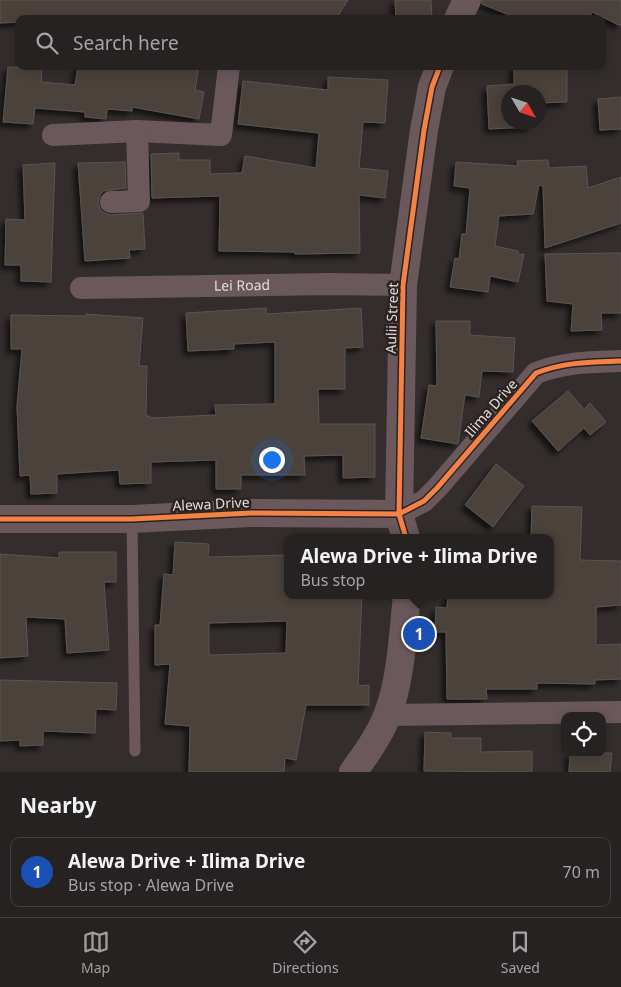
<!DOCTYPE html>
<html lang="en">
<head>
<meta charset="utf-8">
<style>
  body { margin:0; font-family:"Noto Sans",sans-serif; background:#322f2f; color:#f1f3f6 }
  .controls { position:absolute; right:15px; bottom:15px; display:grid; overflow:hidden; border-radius:10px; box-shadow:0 2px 12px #0003 }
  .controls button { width:45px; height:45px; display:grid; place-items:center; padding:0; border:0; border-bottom:1px solid #423f40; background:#262222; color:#f1f3f6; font:25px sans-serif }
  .compass { position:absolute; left:501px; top:85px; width:45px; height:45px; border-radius:50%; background:#262222; box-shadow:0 2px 12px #0003; rotate:129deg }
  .you { position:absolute; left:271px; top:459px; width:18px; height:18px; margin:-12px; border:4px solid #fff; border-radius:50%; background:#1a73e8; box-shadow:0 0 0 8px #1a73e833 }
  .badge { display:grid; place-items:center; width:32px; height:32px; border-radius:50%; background:#a39e9d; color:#fff; font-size:16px; font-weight:700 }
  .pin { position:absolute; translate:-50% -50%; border:2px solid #fff; box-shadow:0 1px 5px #0006 }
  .popup { position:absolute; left:284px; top:534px; width:270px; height:65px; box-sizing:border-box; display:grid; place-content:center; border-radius:10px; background:#262222; filter:drop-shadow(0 1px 4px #0005); font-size:16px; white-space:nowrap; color:#a4a4a5 }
  .popup b { font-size:19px; color:#f1f3f6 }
  .popup::after { content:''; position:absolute; left:50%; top:100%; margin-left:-10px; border:10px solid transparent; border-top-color:#262222 }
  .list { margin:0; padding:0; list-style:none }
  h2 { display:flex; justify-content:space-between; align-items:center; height:65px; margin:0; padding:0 20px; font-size:21px }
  h2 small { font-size:16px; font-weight:400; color:#a4a4a5 }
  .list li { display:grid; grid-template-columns:32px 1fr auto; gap:15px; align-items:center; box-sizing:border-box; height:70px; margin:0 10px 10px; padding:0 10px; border:1px solid #423f40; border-radius:10px }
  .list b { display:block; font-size:19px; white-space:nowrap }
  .list p { margin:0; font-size:16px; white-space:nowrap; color:#a4a4a5 }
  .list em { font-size:16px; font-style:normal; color:#a4a4a5 }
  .icon { flex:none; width:28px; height:28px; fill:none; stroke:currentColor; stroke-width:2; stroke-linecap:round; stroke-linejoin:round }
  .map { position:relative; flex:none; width:621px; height:772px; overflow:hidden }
  .search { position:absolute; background:#262222; box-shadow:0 2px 12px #0003; left:15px; right:15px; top:15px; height:55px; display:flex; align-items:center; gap:12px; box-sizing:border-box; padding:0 18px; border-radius:10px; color:#a4a4a5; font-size:19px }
  .sheet { height:145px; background:#262222 }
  nav { display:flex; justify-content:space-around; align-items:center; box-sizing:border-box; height:70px; border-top:1px solid #423f40; background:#262222; font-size:14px; color:#a4a4a5 }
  nav a { display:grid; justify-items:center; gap:2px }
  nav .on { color:#a39e9d }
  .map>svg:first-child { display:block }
  .building { fill:#4c433a; stroke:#585553; fill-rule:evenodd; filter:url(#shadow) }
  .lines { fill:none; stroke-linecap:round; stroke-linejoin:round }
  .service { stroke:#6b585d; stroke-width:11 }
  .minor { stroke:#6b585d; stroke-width:22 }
  .tertiary { stroke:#6b585d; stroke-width:28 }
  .cycleway-casing { stroke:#2b2321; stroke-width:8 }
  .cycleway { stroke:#f48246; stroke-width:5 }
  .labels { text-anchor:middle; stroke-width:5; stroke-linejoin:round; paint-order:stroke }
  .street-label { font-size:14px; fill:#e0dbd9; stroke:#2b2321 }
</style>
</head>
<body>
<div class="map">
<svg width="621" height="772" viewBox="0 0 621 772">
  <defs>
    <filter id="shadow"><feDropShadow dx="-4.5" dy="4.5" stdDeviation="2.5" flood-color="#0009"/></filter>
  </defs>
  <rect width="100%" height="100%" fill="#332e2d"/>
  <path class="building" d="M0 0H348L336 19H19V22L0 23Z
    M395 0H431L432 19H396Z
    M482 0H621V26L592 12 589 19H519L482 4Z
    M78 66H199L195 90 204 92 199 119 132 107V111L107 109 106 119 85 117V112L35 108 33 124 3 122 8 67 42 69 41 82 75 85Z
    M514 66H567V102L538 103V92H508V122H531V127L489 129 487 86 514 84Z
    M328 77 388 80 385 123 363 122 359 168 388 171 385 198 359 195 360 253 295 254V252L219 251 220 196 152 198 151 154 179 153V160H210V174L242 173 245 156 316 168 319 133 238 124 243 81 328 90Z
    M621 97V129L600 130 598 99Z
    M548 160 549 168 586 166 588 188 621 177V223L545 248 543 186 539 185 533 214 499 216 495 246 518 251 519 255 524 254 518 282 490 276 488 292 450 287 455 258 459 259 462 234H466L470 188 454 186 456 162 518 166 517 161Z
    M125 162 126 188 104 191 100 195 98 203 100 209 104 213 111 215 143 213 145 249 129 250 130 258 85 261 78 163Z
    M55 163 51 282 21 281V265H5L6 219 25 220 23 165Z
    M621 253V313H601L602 330 571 331 573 304 547 301 545 254Z
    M266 308V314L361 308 363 347 345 348V389H318L319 424H375V477L343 478V455L304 456 305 475H241V489H216V460L151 462V483L120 484 119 470 57 474V493L31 494 30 475 20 476 17 406 22 349H11V315L86 316V314L143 318 139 366H147L146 416H150V418L216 415 215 405 275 404V342L234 344V349L188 351 186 313Z
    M436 321H470V335L515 338 513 372 482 371 479 397 465 395 458 444 421 438 429 385 437 386Z
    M568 391 584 409 590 403 606 422 590 435 584 428 558 451 532 421Z
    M496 464 524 486 493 527 465 505Z
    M532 506 582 507 580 560 621 561V605L596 607V645L621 644V679L595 680V684L537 683V689H486L487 699H447L446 632H435L436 607 447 608 448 595H550V538H531Z
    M175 542 209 544 208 557 288 555V595H362L358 686 369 685V705H306L296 760 285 758 284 772H189L190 726 165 724 170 664 155 665V625H160L164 574 173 575ZM287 621 286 653 209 655V623Z
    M59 552H116V582H104L109 650 67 653 65 619 26 617 28 656 0 658V554L59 558Z
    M0 680 117 683 116 710 96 709 95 733 43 731V745L20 746V740L0 741Z
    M425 732 451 733V738H481V752L532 751V772L424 771Z
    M570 753H612L610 772H569Z"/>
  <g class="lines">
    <path class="service" d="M132 519 135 751"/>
    <g class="minor">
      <path d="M53 135 137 131 221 135 229 66"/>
      <path d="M111 202 139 201 137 131"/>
      <path id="s1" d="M81 288 328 284 403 285"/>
      <path d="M399 514 424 501 437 488 536 373C564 362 591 362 621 361"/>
      <path d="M387 715 621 712"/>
    </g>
    <path class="tertiary" d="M458 19 467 0
      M0 519H132L251 513 399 514
      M406 538 399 514 403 285 424 130 432 87 440 66
      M353 772C366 754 379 736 387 716 401 681 403 633 407 595"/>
    <g class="cycleway-casing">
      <path id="cycleway" d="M0 519H132L251 513 399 514 424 501 437 488 536 373C564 362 591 362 621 361
        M406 538 399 514 403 285 424 130 432 87 440 66"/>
    </g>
    <use href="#cycleway" class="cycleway"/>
  </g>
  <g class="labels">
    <g class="street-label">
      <text dy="5" stroke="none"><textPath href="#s1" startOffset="161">Lei Road</textPath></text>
      <text transform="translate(392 318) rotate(-88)" y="5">Aulii Street</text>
      <text transform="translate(491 408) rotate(-49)" y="5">Ilima Drive</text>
      <text transform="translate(211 504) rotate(-3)" y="5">Alewa Drive</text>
    </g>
  </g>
</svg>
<div class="controls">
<button><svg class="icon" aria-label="locate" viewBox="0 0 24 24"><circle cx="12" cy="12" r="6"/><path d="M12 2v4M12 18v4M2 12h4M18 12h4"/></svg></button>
</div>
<svg class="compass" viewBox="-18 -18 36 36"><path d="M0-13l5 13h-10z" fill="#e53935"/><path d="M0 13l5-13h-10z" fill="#a4a4a5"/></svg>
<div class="you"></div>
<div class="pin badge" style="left:419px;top:634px;background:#1a4fb4">1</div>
<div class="popup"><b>Alewa Drive + Ilima Drive</b>Bus stop</div>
<div class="search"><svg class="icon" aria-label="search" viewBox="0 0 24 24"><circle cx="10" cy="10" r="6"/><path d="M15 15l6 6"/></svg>Search here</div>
</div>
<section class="sheet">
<h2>Nearby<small></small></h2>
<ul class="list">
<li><span class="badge" style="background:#1a4fb4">1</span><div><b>Alewa Drive + Ilima Drive</b><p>Bus stop · Alewa Drive</p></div><em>70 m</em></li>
</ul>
</section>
<nav>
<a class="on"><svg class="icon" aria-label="map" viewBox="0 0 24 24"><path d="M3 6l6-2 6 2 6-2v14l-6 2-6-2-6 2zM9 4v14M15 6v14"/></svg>Map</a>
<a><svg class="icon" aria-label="directions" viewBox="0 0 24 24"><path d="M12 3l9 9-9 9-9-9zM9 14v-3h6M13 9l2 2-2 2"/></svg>Directions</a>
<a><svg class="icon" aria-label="saved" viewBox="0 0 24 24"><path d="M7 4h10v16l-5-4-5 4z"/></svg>Saved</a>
</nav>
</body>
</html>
